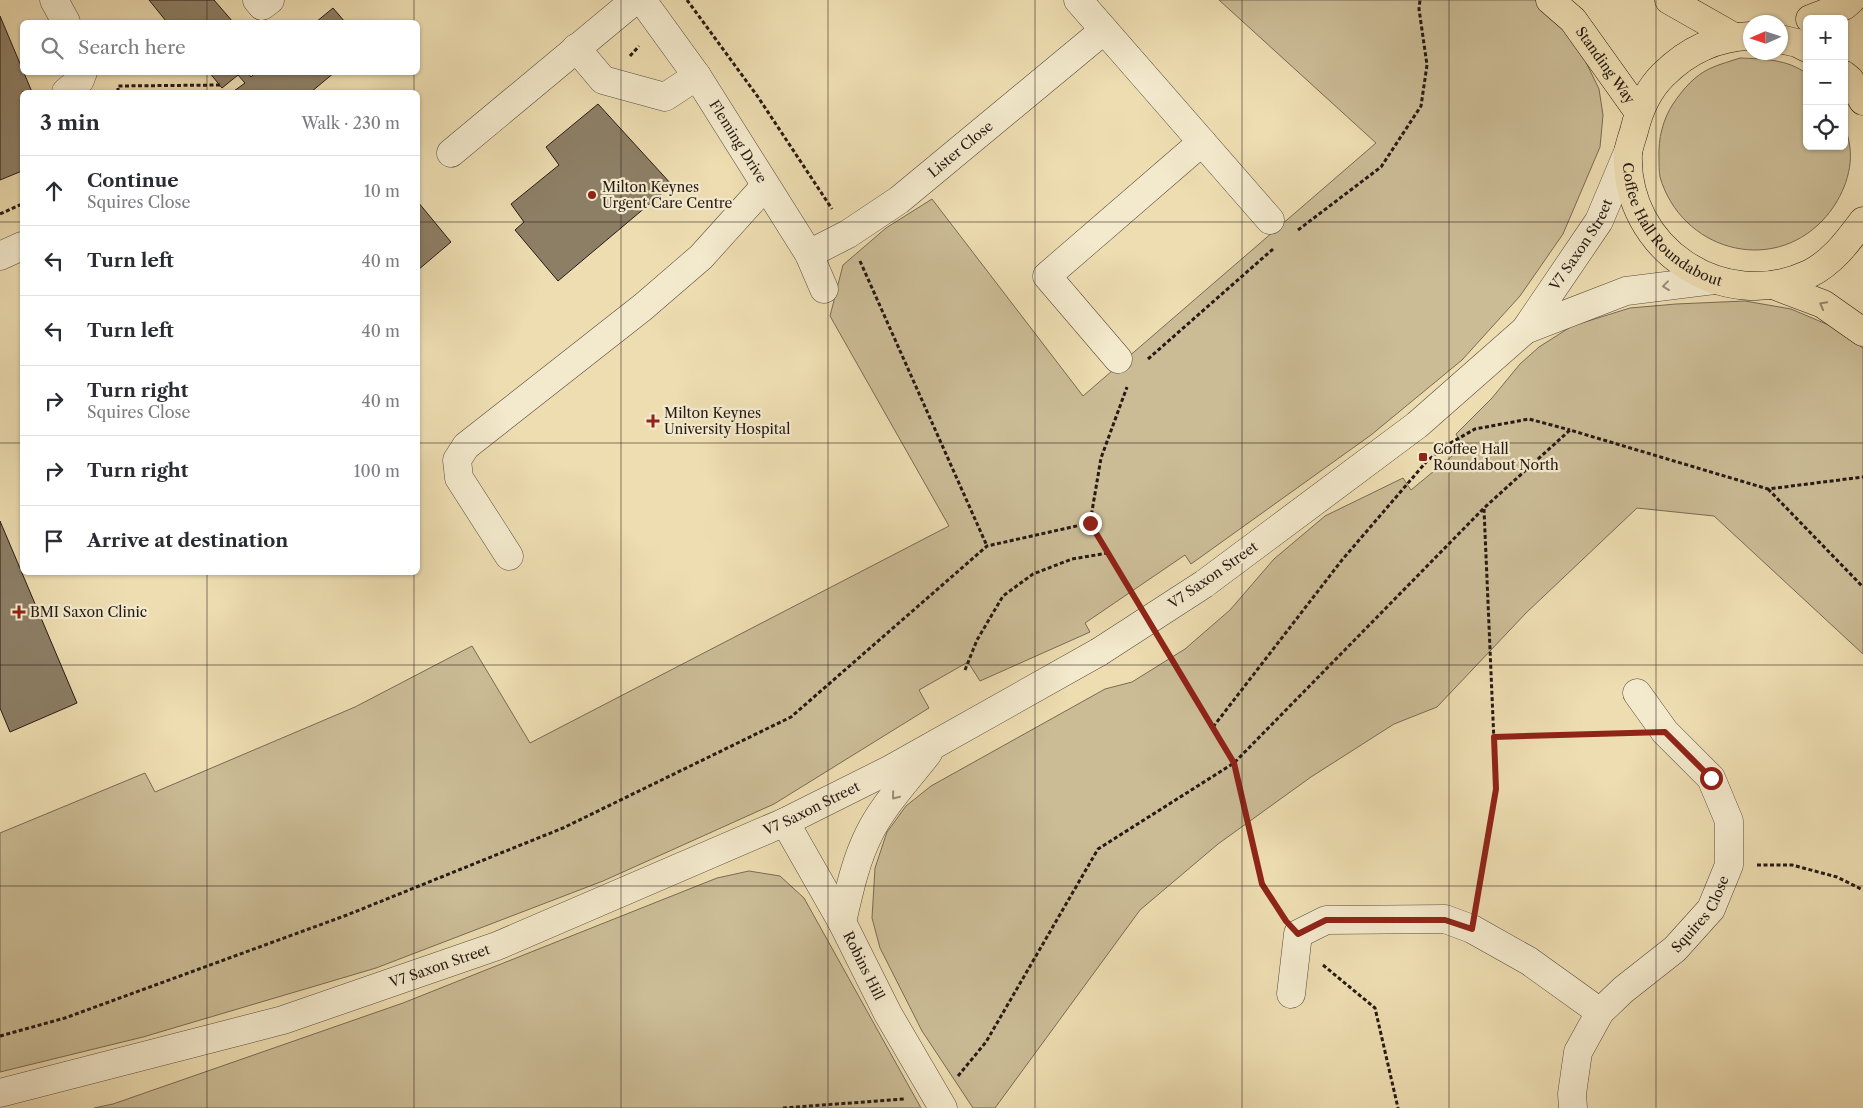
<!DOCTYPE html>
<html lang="en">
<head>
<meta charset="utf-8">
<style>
  body { margin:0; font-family:"Libre Caslon Text",serif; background:#f7f7f7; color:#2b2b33 }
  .controls { position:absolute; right:15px; top:15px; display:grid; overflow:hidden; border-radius:8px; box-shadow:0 1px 4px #0004 }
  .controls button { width:45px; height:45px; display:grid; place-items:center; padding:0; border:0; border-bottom:1px solid #e1e1e2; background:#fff; color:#2b2b33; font:25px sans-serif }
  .compass { position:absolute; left:1743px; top:15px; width:45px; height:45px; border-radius:50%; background:#fff; box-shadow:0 1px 4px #0004; rotate:267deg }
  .stop { position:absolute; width:15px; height:15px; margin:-11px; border:4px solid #8f2418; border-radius:50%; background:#fff }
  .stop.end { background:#8f2418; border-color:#fff; box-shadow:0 1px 5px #0008 }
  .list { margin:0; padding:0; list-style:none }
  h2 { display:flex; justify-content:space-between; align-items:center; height:65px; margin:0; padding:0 20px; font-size:21px }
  h2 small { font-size:16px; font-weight:400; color:#7c7c81 }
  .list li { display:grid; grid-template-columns:32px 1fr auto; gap:15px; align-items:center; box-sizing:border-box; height:70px; padding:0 20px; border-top:1px solid #e1e1e2 }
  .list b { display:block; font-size:19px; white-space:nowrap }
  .list p { margin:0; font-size:16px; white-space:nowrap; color:#7c7c81 }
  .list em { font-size:16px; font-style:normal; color:#7c7c81 }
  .icon { flex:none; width:28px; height:28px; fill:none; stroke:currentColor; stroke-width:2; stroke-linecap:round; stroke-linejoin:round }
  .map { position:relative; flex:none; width:1863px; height:1108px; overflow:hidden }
  .search { position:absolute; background:#fff; box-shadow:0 1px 4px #0004; left:20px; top:20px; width:400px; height:55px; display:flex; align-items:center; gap:12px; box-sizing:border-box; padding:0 18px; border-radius:8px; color:#7c7c81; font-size:19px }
  .panel { position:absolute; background:#fff; box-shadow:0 1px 4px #0004; left:20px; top:90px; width:400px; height:485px; border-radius:8px }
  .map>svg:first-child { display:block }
  .green { fill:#cbbc96; stroke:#786b56 }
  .building { fill:#8d7f66; stroke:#261a15 }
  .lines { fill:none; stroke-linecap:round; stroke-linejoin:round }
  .minor-casing { stroke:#584b3c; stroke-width:29 }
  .major-casing { stroke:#261a15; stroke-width:29 }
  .highway-casing { stroke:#261a15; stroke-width:29 }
  .path { stroke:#261a15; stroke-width:3; stroke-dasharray:4 2.5; stroke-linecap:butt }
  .minor { stroke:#f3e9cc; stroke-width:28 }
  .major { stroke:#edddb1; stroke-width:28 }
  .highway { stroke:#edddb1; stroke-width:28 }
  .minor-bridge-casing { stroke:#584b3c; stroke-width:29; stroke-linecap:butt }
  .minor-bridge { stroke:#f3e9cc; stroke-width:28 }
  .oneway { stroke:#978c7a }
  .oneway2 { stroke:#93856b }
  .route { stroke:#8f2418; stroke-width:6 }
  .grid { fill:none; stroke:#261a15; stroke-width:1; stroke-opacity:0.55 }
  .poi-dot { fill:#8f2418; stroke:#f3e9cc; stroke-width:2 }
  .labels { text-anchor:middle; stroke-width:4.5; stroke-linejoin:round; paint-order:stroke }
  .street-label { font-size:14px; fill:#261a15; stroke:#f3e9cc }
  .poi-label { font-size:14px; fill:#261a15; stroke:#f3e9cc; text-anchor:start }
</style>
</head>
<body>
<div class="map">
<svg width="1863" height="1108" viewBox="0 0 1863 1108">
  <rect width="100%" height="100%" fill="#edddb1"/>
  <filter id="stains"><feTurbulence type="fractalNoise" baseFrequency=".004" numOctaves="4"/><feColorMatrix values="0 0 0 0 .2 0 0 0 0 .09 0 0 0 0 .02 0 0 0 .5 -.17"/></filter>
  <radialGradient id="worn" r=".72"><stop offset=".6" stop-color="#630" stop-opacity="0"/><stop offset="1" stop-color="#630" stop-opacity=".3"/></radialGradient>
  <path class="green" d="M1219 0H1537L1562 23 1580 50 1599 89 1603 115 1600 147 1563 234 1520 296 1462 360 1371 435 1191 564 1185 555 1085 623 1090 632 980 681 968 662 919 690 929 708 774 804 603 881 376 968 143 1037 0 1072V833L145 773 155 792 355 707 472 646 530 743 949 526 830 316 843 265 886 228 932 199 1083 396 1376 143Z
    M1740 58C1763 59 1788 59 1807 74V146H1844V122C1846 130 1849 139 1850 148 1853 174 1840 202 1823 220 1770 276 1681 249 1660 177 1659 171 1659 164 1659 158 1658 139 1663 119 1673 104 1683 89 1695 75 1711 68 1720 64 1731 61 1740 58Z
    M1745 301 1791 309 1831 326 1863 348V654L1714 516 1637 508 1526 613 1437 707 1394 724 1311 777 1218 844 1140 910 995 1108H973L922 1031 880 948 872 918 875 868 887 832 906 806 931 786 1105 689 1132 682 1185 649 1230 610 1274 559 1325 516 1403 478 1411 490 1463 447 1456 434 1492 398 1520 364 1539 347 1572 326 1630 308 1676 304Z
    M749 871 780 876 804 898 921 1108H94L113 1104 403 1003 717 878Z"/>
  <path class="building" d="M149 0H214L233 22H164L166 21Z
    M333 8 345 22H316Z
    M0 16 32 92H22V171L0 180Z
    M209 72H247L251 77 256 72H335L311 92H235L234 91 245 83 238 75 222 88Z
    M598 104 672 185 558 281 515 230 524 222 511 204 559 165 546 147Z
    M418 202 451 242 418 270Z
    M0 521 77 703 10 732 0 708Z"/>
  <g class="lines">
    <g class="minor-casing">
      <g id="minor">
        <path d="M54 0 66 22"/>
        <path d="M257 0 262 6 270 0"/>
        <path id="s1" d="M642 0 697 76 809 254 824 289"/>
        <path d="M1078 0 1270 220"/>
        <path d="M576 48 603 80 665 97 697 76"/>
        <path d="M66 92 80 80 83 72"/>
        <path d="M451 153 635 0"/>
        <path id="s2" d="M809 254 848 234 899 200 1103 31"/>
        <path d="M0 256 22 246"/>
        <path d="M1525 330 1626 291 1714 280"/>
        <path d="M1118 359 1047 276 1202 142"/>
        <path d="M509 556 459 478 457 460 466 446 643 307 701 257 765 186"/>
        <path id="s3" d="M1204 584 1417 425 1525 330 1599 221 1628 152"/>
        <path id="s4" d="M785 822 842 922 888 1014 943 1108"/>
        <path d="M842 922C849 892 855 862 869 834 883 805 909 778 928 753"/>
        <path d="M1291 994 1298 934 1326 920 1445 919 1472 929 1529 961 1600 1012"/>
        <path id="s5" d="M0 1093 283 1020 497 946 785 822 891 769 1099 652"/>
        <path id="s6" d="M1573 1108 1572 1094 1578 1052 1600 1012 1623 990 1675 949 1711 909 1729 865V821L1711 778 1665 732 1637 693"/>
      </g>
    </g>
    <g class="major-casing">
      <path id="major" d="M1810 19 1844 6 1851 0"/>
    </g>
    <g class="highway-casing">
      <g id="highway">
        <path id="s7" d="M1550 0 1573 20 1638 111"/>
        <path d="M1669 0 1734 37"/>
        <path id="s8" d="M1750 36C1716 37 1687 51 1663 75 1647 91 1639 110 1634 131 1632 138 1629 146 1628 153 1624 249 1723 314 1809 274 1833 262 1848 241 1863 221"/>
        <path d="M1780 39 1797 43 1807 48"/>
        <path d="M1844 75 1850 80 1863 101"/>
        <path d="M1773 285 1823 304 1863 332"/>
      </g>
    </g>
    <path class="path" d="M687 0 758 97 832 209
      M630 56 639 46
      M118 92V86L220 85
      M0 214 22 204
      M1298 230 1381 167 1421 106 1427 65 1419 9 1420 0
      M860 261 987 546
      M1148 359 1273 249
      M1768 489 1863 587
      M1090 523 1134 596
      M1163 644 1234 763 1262 884 1280 912
      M965 670 977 640 1003 596 1033 574 1072 559 1108 553
      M1213 727 1342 560 1427 461 1447 445 1475 429 1529 419 1570 430
      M1494 737 1630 733
      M1757 865H1792L1837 877 1863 890
      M1477 901 1496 789 1484 509
      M1323 965 1375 1008 1398 1108
      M0 1036 65 1018 347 915 563 828 791 717 987 546 1090 523 1101 458 1127 387
      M958 1076 986 1042 1098 849 1234 763 1484 508 1570 430 1768 489 1863 477
      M783 1108 904 1099"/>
    <use href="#minor" class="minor"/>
    <use href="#major" class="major"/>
    <use href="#highway" class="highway"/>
    <g class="minor-bridge-casing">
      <path id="minor-bridge" d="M1099 652 1204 584"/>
    </g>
    <use href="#minor-bridge" class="minor-bridge"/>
  </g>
  <defs><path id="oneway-chevron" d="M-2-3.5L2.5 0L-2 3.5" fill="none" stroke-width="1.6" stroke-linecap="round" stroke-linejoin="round" transform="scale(1.25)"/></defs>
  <g class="oneway">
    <use href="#oneway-chevron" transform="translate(1666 286) rotate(173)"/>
    <use href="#oneway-chevron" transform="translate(895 796) rotate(129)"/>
  </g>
  <use class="oneway2" href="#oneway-chevron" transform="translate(1823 305) rotate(-152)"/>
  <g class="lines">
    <path class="route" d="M1090 523 1234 763 1262 884 1286 921 1298 934 1326 920H1445L1472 929 1496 789 1494 737 1665 732 1711 778"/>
  </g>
  <path class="grid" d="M207 0V22M414 0V22M621 0V1108M828 0V1108M1035 0V1108M1242 0V1108M1449 0V1108M1656 0V1108M207 72V92M414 72V92M0 222H22M418 222H1863M0 443H22M418 443H1863M207 572V1108M414 572V1108M0 665H1863M0 886H1863"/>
  <g class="poi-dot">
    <circle cx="592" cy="195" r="5"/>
    <path d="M650.5 413.5h5v5h5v5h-5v5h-5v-5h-5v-5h5z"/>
    <rect x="1418" y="452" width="10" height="10" rx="2.5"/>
    <path d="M16.5 604.5h5v5h5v5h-5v5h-5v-5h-5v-5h5z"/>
  </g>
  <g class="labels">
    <g class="street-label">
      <text dy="5" stroke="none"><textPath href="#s7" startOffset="86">Standing Way</textPath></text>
      <text dy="5" stroke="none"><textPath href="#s1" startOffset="171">Fleming Drive</textPath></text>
      <text dy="5" stroke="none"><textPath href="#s2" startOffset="185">Lister Close</textPath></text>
      <text dy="5" stroke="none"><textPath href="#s8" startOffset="275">Coffee Hall Roundabout</textPath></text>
      <text dy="5" stroke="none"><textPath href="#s3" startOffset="512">V7 Saxon Street</textPath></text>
      <text transform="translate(1213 575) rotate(-35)" y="5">V7 Saxon Street</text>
      <text dy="5" stroke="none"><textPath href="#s5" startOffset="862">V7 Saxon Street</textPath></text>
      <text dy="5" stroke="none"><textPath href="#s6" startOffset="244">Squires Close</textPath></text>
      <text dy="5" stroke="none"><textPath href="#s4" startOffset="164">Robins Hill</textPath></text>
      <text dy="5" stroke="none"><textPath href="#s5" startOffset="458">V7 Saxon Street</textPath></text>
    </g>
    <g class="poi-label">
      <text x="602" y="192">Milton Keynes<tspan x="602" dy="16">Urgent Care Centre</tspan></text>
      <text x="664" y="418">Milton Keynes<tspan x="664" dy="16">University Hospital</tspan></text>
      <text x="1433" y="454">Coffee Hall<tspan x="1433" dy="16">Roundabout North</tspan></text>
      <text x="30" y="617">BMI Saxon Clinic</text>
    </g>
  </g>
  <rect width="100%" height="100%" filter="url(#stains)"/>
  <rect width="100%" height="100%" fill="url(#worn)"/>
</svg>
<div class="controls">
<button>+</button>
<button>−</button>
<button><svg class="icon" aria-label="locate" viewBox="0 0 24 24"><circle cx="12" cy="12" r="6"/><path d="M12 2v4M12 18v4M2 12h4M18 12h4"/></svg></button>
</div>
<svg class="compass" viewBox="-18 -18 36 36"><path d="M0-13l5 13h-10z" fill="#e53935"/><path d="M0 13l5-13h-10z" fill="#7c7c81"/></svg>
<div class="stop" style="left:1711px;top:778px"></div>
<div class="stop end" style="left:1090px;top:523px"></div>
<div class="search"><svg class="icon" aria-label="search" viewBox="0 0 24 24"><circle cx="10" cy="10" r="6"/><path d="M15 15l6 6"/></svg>Search here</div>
<section class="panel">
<h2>3 min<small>Walk · 230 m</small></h2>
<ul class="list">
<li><svg class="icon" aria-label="ahead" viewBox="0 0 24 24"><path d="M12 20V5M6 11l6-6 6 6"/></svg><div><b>Continue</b><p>Squires Close</p></div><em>10 m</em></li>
<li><svg class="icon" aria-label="left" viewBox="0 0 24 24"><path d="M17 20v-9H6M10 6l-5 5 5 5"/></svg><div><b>Turn left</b></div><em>40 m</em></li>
<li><svg class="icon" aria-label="left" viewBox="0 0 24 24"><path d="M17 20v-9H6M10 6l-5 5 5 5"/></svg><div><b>Turn left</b></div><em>40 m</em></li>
<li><svg class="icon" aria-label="right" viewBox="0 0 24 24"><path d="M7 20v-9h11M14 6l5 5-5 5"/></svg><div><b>Turn right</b><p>Squires Close</p></div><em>40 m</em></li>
<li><svg class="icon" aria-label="right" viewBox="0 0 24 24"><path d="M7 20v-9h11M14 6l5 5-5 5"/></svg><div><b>Turn right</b></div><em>100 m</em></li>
<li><svg class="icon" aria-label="arrive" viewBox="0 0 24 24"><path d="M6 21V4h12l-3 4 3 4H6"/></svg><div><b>Arrive at destination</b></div></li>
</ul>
</section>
</div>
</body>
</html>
